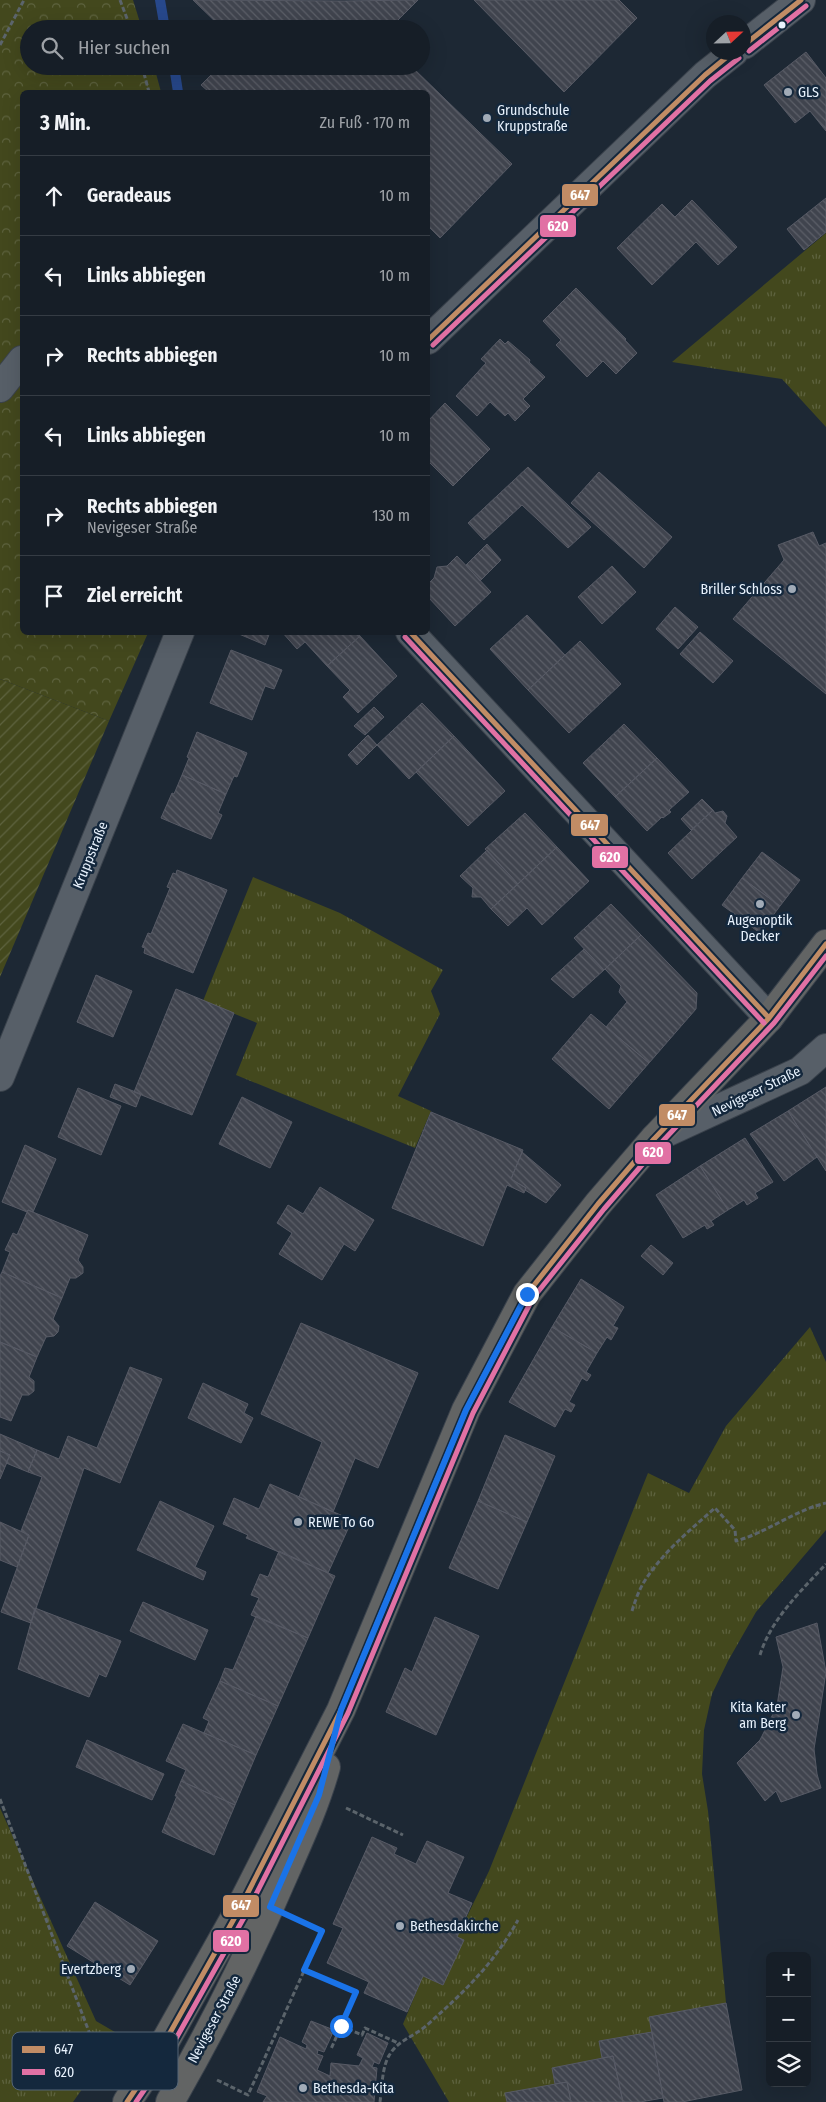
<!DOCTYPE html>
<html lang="de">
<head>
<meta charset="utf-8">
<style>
  body { margin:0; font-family:"Fira Sans Condensed",sans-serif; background:#1f272f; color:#f1f3f6 }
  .controls { position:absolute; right:15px; bottom:15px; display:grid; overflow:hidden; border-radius:8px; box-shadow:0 5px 20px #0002 }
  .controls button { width:45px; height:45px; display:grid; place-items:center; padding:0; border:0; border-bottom:1px solid #353c44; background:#161e27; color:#f1f3f6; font:25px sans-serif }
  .compass { position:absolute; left:706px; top:15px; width:45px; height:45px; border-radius:50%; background:#161e27; box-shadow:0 5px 20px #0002; rotate:68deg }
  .stop { position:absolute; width:15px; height:15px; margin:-11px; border:4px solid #1a73e8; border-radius:50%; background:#fff }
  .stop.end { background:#1a73e8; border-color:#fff; box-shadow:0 1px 5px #0008 }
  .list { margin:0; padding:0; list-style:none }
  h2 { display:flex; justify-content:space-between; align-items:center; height:65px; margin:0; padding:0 20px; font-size:21px }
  h2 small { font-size:16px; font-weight:400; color:#9ea2a7 }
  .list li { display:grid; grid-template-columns:32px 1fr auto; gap:15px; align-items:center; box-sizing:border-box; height:80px; padding:0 20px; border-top:1px solid #353c44 }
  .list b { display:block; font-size:19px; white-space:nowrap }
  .list p { margin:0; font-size:16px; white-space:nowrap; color:#9ea2a7 }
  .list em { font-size:16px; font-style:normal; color:#9ea2a7 }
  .icon { flex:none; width:28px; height:28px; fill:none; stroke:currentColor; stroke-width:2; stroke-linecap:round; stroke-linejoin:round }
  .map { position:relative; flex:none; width:826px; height:2102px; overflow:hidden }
  .search { position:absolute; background:#161e27; box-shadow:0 5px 20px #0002; left:20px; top:20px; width:410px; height:55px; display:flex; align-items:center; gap:12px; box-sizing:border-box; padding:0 18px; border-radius:28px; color:#9ea2a7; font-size:19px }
  .panel { position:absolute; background:#161e27; box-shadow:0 5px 20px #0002; left:20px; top:90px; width:410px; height:545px; border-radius:8px }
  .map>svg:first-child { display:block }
  .grass { fill:url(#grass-tufts) }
  .forest { fill:url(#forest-crowns) }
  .garden { fill:url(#garden-furrows) }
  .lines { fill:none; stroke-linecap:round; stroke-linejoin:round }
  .stream { stroke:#27488b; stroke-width:10 }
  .building { fill:url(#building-back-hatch); stroke:#575a65 }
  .minor-casing { stroke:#3a424c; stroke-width:30 }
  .major-casing { stroke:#3a424c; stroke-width:30 }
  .path { stroke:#5b646b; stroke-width:3; stroke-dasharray:5 2.5; stroke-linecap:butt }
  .minor { stroke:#575f68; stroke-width:28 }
  .major { stroke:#626464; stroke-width:28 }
  .bus-1-casing { stroke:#14283d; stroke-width:9 }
  .bus-2-casing { stroke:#14283d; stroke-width:9 }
  .bus-1 { stroke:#c18c65; stroke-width:5 }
  .bus-2 { stroke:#e171a4; stroke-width:5 }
  .route { stroke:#1a73e8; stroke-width:6 }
  .bus-dot { fill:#e8f2fd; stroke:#14283d; stroke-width:2 }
  .poi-dot { fill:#a1abb7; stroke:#14283d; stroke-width:2 }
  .labels { text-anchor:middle; stroke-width:5; stroke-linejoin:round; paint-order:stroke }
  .poi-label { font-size:14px; fill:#e8f2fd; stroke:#14283d; text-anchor:start }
  .street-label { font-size:14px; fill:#e8f2fd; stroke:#14283d }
  .key { fill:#14283d; stroke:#546577; stroke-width:1 }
  .key-label { font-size:14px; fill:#e8f2fd }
  .line-badge { stroke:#14283d; stroke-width:2 }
  .badge-label { font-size:14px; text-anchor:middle; font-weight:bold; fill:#fff }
</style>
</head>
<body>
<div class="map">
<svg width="826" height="2102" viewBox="0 0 826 2102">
  <defs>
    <pattern id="grass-tufts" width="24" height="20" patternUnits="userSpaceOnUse" patternTransform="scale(1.25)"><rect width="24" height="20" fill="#43481d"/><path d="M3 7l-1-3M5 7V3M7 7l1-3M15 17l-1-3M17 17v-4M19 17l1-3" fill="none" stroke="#5e633f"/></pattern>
    <pattern id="forest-crowns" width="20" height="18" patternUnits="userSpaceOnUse" patternTransform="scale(1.25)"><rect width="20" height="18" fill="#43481d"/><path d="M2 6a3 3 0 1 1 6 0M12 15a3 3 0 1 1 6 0" fill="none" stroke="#5e633f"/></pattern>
    <pattern id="garden-furrows" width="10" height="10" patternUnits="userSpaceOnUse" patternTransform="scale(1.25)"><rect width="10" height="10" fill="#43481d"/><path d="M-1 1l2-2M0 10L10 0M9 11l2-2" fill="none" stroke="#5e633f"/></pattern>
    <pattern id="building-back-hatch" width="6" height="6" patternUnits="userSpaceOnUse" patternTransform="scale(1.25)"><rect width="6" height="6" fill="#40444e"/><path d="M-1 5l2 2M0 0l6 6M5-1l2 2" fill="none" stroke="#5c5f68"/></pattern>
  </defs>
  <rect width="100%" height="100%" fill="#1d2834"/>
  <path class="grass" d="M826 233V427L782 379 672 362Z
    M253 877 340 913 443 970 431 991 440 1014 398 1096 431 1111 415 1148 236 1075 257 1023 203 1001Z
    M810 1327 826 1362V1530L756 1612 728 1661 712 1694 704 1730 702 1774 708 1811 726 2003 649 2017 652 2032 599 2041 602 2058 553 2068 555 2084 506 2094 507 2102H449L403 2024 423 1976 443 1985 463 1940 457 1937 489 1871 648 1473 689 1493 726 1426Z
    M0 1808 96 2021 120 2035 73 2102H0Z"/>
  <path class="forest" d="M0 0H133L142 29H29V66H154L161 92H22V632L148 633 109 721 0 679Z"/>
  <path class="garden" d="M0 679 109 721 0 977Z"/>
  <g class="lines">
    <path class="stream" d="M160 0 165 29
      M174 66 178 92"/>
  </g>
  <path class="building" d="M193 0 343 1 418 0 389 29H223Z
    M474 0H619L637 18 564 92Z
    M806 52 826 78V131L810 111 795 123 764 85Z
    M220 66H411L512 164 440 238 428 226V92H209L201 85Z
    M826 198V232L804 250 787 229Z
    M692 200 737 247 718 265 696 242 652 285 617 248 662 204 675 217Z
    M576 288 626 339 625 340 637 353 616 374 603 361 587 377 556 345 561 340 543 321Z
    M500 339 505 344 508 341 530 360 529 362 545 377 523 399 530 406 515 421 508 413 505 416 490 402 477 416 456 396 486 363 481 359Z
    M445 403 490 449 453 486 428 461V421Z
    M528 467 591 527 568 548 522 505 484 540 468 523Z
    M599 472 672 537 644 568 571 503Z
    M813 532 819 546 826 543V694L733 619 784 560 778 545Z
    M487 544 501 560 480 581 466 565Z
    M457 556 491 592 455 626 428 597V584L434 578 437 567 447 566Z
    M612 566 636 592 602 624 578 597Z
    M675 607 698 627 678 649 656 629Z
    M527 615 565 655 528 690 490 649Z
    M240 632H270L265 645 239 634Z
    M282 632H357L360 636 327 666 305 642 297 649Z
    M700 632 733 661 713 683 680 654Z
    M360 636 397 676 358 713 343 697 350 690 327 666Z
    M580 641 621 684 569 733 528 690Z
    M231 650 282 670 274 689 265 686 252 720 210 703Z
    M422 703 454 736 409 779 377 745Z
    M374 707 384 717 365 735 354 726Z
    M624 724 657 758 615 797 583 763Z
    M197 732 247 753 237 777 234 776 226 794 182 775 189 758 187 757Z
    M368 735 377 745 357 765 348 755Z
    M454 736 505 791 468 826 416 772Z
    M657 758 689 792 669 810 671 812 663 818 662 817 647 831 615 797Z
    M182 775 226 794 218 813 222 815 211 839 161 818 172 793 174 794Z
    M702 799 713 810 691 830 681 819Z
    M713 810 715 813 723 811 727 816 725 823 737 837 692 879 668 853Z
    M525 813 557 847 518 884 485 849Z
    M557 847 589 881 542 925 527 908 508 926 491 909Z
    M487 850 518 884 491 909 481 897H472L473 888 460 876Z
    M762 852 800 880 780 906 742 878Z
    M177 870 227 890 193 973 144 953 145 948 142 947 148 933 151 934 170 888 167 887 173 873 176 874Z
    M742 878 780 906 760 933 722 905Z
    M611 904 641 935 604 970 574 938Z
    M641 935 697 993 696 1009 649 1063 606 1027 627 1002 619 992 621 986 605 969Z
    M584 949 604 970 573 998 551 979Z
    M96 975 132 991 113 1037 77 1022Z
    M176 989 234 1013 192 1115 134 1092Z
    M591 1014 649 1063 609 1109 552 1059Z
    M115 1084 141 1094 136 1107 110 1097Z
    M826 1087V1171L788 1111Z
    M78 1088 121 1106 101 1155 58 1137Z
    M242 1097 292 1122 270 1168 219 1144Z
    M788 1111 817 1157 784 1181 750 1134Z
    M431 1112 523 1150 511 1179 526 1188 524 1193 507 1185 483 1246 392 1208Z
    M745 1138 773 1182 755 1193 758 1198 747 1205 744 1200 728 1210 700 1166Z
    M25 1145 56 1159 33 1212 28 1210 27 1212 2 1202Z
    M522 1152 561 1185 546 1203 525 1190 526 1188 511 1179Z
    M700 1166 728 1210 711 1221 714 1225 707 1229 705 1225 683 1238 656 1195Z
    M320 1187 374 1220 355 1251 344 1244 322 1280 279 1254 292 1233 277 1223 288 1205 303 1214Z
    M28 1210 88 1235 78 1260 83 1267V1273L76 1278H70L62 1298 2 1272 10 1252 5 1250 13 1233 17 1235Z
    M651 1245 673 1263 663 1275 641 1256Z
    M2 1272 62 1298 53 1319 59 1326 58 1332 54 1336 46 1337 37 1357 0 1342V1276Z
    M581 1279 624 1307 613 1326 618 1328 611 1340 607 1337 597 1353 552 1327Z
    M301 1323 418 1373 378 1468 355 1458 333 1512 299 1497 322 1442 261 1414Z
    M552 1327 597 1353 586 1372 591 1375 587 1381 582 1378 569 1402 575 1405 571 1412 565 1409 555 1427 509 1402Z
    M0 1342 37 1357 29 1377 34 1381V1391L29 1395H22L11 1421 0 1417Z
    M130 1367 162 1379 120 1483 84 1468 31 1623 1 1612 29 1535 21 1531 42 1477 28 1472 37 1450 59 1459 68 1436 97 1448Z
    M203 1383 248 1404 244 1413 253 1418 241 1443 188 1418Z
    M0 1434 37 1450 28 1472 6 1463 10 1455 0 1451Z
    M505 1435 555 1456 527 1522 478 1501Z
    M0 1451 10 1455 0 1479Z
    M270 1484 352 1520 328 1573 246 1538 248 1535 223 1524 234 1498 259 1509Z
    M160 1501 214 1526 195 1567 206 1572 203 1580 137 1550Z
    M478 1501 527 1522 498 1589 449 1568Z
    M0 1522 29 1535 17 1567 0 1560Z
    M279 1551 335 1576 308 1638 251 1615 259 1598 251 1595 260 1574 268 1577Z
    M143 1602 208 1630 195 1660 130 1631Z
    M35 1608 121 1641 106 1677 99 1674 89 1697 18 1669Z
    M256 1616 308 1638 278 1706 220 1681 225 1668 233 1670Z
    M435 1617 479 1636 436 1735 386 1712 405 1668 412 1672Z
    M817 1623 826 1672 814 1749 817 1774 821 1788 781 1802 776 1791 765 1801 737 1763 760 1740 777 1706 783 1667 776 1637Z
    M220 1681 278 1706 256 1755 204 1733 209 1721 203 1718Z
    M183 1724 256 1755 235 1805 181 1781 186 1770 166 1761Z
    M87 1740 164 1774 152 1800 76 1767Z
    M181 1781 235 1805 214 1855 162 1832 177 1796H175Z
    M372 1837 397 1848 394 1854 416 1864 427 1841 464 1857 448 1893 472 1903 457 1937 464 1940 443 1985 423 1976 407 2012 364 1993 369 1982 327 1963 343 1928 333 1924Z
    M95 1902 158 1941 130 1985 67 1946Z
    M726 2003 742 2090 682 2102H664L649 2017Z
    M311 2021 334 2030 324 2052 318 2050 317 2054 323 2056 317 2070 330 2076 331 2063 359 2066 363 2058 357 2055 367 2033 388 2043 379 2064 374 2062 372 2067 377 2068 374 2102H263L267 2096 257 2092 280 2037 306 2049 307 2045 302 2042Z
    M652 2032 663 2098 640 2102H623L613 2056 602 2058 599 2041Z
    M613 2056 623 2102H571L567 2082 555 2084 552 2068Z
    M567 2082 571 2102H507L505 2093Z"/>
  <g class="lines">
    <g class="minor-casing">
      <path id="minor" d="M744 45 801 0
        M428 340 705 75 734 52
        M0 388 22 360
        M410 632 769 1018
        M0 1077 180 632
        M655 1138 800 1071 826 1048"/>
    </g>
    <g class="major-casing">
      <path id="major" d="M127 2102 153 2063 239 1910 341 1710 466 1410 527 1294 598 1204 654 1139 769 1018 826 944
        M170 2102C213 2027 252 1950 286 1870 301 1836 316 1803 326 1767"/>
    </g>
    <path class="path" d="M120 0 131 29
      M0 45 24 0
      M142 66 149 92
      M632 1611C635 1601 639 1590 644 1582 662 1553 690 1530 715 1508L735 1530 736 1541C768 1532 793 1511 826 1503
      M760 1655C771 1619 801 1591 826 1564
      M0 1799 96 2050 121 2056
      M346 1808 403 1835
      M304 1970 356 1992 331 2049
      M341 2026 362 2035 365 2028 398 2043
      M217 2080 248 2095 322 1931 298 1920
      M380 2102C382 2087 382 2066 390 2054 398 2041 414 2036 426 2026 464 1992 493 1965 518 1920"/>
    <use href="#minor" class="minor"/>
    <use href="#major" class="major"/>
    <g class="bus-1-casing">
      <path id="bus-1" d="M744 45 801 0
        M428 340 705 75 733 52
        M410 632 769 1018
        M127 2102 153 2063 239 1910 341 1710 466 1410 527 1294 598 1204 654 1139 769 1018 826 944"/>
    </g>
    <g class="bus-2-casing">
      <path id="bus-2" d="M749 51 806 6
        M433 345 710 81 739 58
        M405 637 764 1023
        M136 2102 160 2067 246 1914 348 1713 473 1413 533 1298 604 1209 660 1144 774 1023 826 956"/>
    </g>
    <use href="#bus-1" class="bus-1"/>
    <use href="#bus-2" class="bus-2"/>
  </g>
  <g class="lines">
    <path class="route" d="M341 2026 356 1992 304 1970 322 1931 270 1907 319 1795 341 1710 466 1410 527 1294"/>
  </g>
  <circle class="bus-dot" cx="782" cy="25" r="4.5"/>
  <g class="poi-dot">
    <circle cx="788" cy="92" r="5"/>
    <circle cx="487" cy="118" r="5"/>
    <circle cx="792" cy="589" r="5"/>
    <circle cx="760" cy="904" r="5"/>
    <circle cx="298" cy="1522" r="5"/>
    <circle cx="796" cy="1715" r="5"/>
    <circle cx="400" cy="1926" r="5"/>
    <circle cx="131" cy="1969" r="5"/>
    <circle cx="303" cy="2088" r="5"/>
  </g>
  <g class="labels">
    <g class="poi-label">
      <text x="798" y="97">GLS</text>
      <text x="497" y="115">Grundschule<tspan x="497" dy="16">Kruppstraße</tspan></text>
      <text x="782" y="594" text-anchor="end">Briller Schloss</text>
      <text x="760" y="925" text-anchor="middle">Augenoptik<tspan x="760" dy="16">Decker</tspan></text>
      <text x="308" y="1527">REWE To Go</text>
      <text x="786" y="1712" text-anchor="end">Kita Kater<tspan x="786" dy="16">am Berg</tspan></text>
      <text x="410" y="1931">Bethesdakirche</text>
      <text x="121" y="1974" text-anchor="end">Evertzberg</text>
      <text x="313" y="2093">Bethesda-Kita</text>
    </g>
    <g class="street-label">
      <text transform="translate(90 855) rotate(-68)" y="5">Kruppstraße</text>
      <text transform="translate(756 1091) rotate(-26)" y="5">Nevigeser Straße</text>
      <text transform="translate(214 2019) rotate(-62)" y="5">Nevigeser Straße</text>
    </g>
  </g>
  <rect x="12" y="2032" width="166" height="58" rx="8" class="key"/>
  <rect x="22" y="2046" width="23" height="7" fill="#c18c65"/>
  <rect x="22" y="2069" width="23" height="6" fill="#e171a4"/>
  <g class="key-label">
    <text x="54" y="2054">647</text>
    <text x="54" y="2077">620</text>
  </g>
  <g class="line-badge">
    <rect x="561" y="183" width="38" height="24" rx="5" fill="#c18c65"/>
    <rect x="539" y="214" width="38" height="24" rx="5" fill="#e171a4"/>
    <rect x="570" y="813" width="39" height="24" rx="5" fill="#c18c65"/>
    <rect x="591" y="845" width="38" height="24" rx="5" fill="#e171a4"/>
    <rect x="658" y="1103" width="38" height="24" rx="5" fill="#c18c65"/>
    <rect x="634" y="1141" width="38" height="24" rx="5" fill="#e171a4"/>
    <rect x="222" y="1894" width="38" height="24" rx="5" fill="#c18c65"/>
    <rect x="212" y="1929" width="38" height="24" rx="5" fill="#e171a4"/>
  </g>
  <g class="badge-label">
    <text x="580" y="200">647</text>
    <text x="558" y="231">620</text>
    <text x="590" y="830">647</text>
    <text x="610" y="862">620</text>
    <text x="677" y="1120">647</text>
    <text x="653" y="1157">620</text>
    <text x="241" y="1910">647</text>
    <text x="231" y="1946">620</text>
  </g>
</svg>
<div class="controls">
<button>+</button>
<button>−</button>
<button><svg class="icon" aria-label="layers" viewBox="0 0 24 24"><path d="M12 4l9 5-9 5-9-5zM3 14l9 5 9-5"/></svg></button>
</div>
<svg class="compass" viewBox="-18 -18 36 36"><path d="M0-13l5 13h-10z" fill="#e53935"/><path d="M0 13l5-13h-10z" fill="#9ea2a7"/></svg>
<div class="stop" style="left:341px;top:2026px"></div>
<div class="stop end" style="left:527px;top:1294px"></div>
<div class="search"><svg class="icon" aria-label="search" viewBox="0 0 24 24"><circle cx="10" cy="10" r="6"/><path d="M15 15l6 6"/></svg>Hier suchen</div>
<section class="panel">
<h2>3 Min.<small>Zu Fuß · 170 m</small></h2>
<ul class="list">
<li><svg class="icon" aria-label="ahead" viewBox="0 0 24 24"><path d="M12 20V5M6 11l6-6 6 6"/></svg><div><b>Geradeaus</b></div><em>10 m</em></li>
<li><svg class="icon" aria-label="left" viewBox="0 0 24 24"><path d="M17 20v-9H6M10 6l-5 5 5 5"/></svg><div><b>Links abbiegen</b></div><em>10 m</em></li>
<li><svg class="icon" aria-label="right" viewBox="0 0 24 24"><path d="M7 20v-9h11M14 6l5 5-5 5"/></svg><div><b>Rechts abbiegen</b></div><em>10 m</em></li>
<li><svg class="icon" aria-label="left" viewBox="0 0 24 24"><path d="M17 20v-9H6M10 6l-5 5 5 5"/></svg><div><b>Links abbiegen</b></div><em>10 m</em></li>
<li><svg class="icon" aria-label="right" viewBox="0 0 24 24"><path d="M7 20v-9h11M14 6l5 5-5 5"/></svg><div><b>Rechts abbiegen</b><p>Nevigeser Straße</p></div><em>130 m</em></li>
<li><svg class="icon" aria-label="arrive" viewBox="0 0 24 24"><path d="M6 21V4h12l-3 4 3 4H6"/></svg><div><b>Ziel erreicht</b></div></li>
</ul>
</section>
</div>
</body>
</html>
